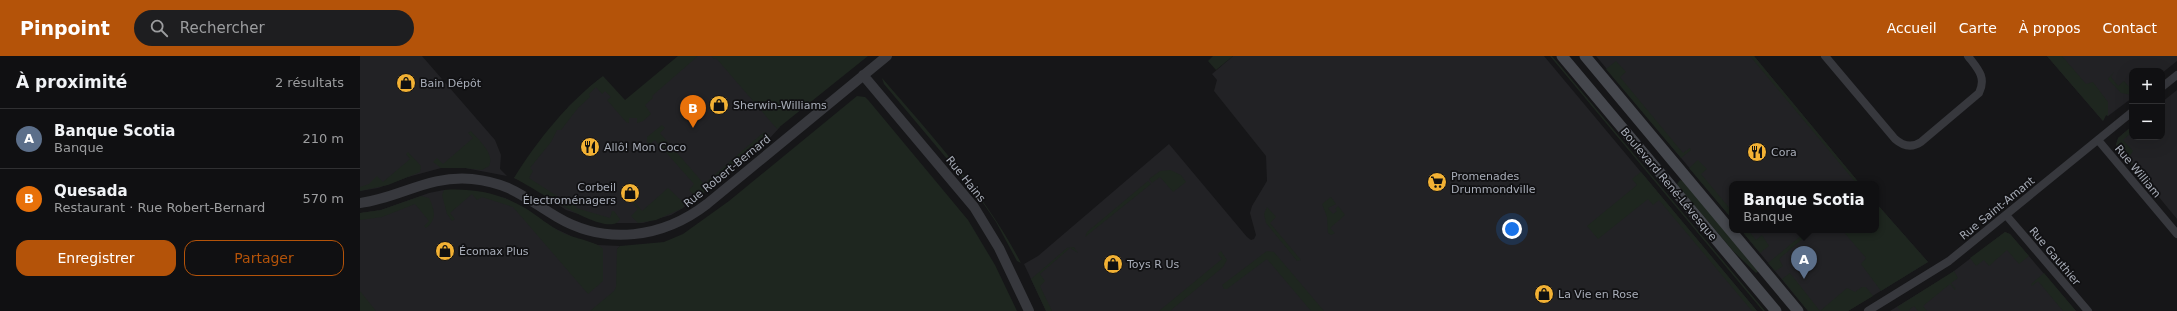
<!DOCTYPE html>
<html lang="fr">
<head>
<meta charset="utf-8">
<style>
  body { margin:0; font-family:"DejaVu Sans",sans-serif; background:#1e1e20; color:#f1f3f6 }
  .controls { position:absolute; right:12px; top:12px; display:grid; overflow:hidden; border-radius:8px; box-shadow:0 4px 16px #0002 }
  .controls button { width:36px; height:36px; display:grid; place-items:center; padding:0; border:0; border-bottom:1px solid #303032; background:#101012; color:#f1f3f6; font:20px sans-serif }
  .you { position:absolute; left:1152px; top:173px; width:14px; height:14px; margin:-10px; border:3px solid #fff; border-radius:50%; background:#1a73e8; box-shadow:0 0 0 6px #1a73e833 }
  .badge { display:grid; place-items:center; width:26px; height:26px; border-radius:50%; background:#b45309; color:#fff; font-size:13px; font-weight:700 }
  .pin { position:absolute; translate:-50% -33px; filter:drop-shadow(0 1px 2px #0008) }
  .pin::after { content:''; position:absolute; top:21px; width:14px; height:12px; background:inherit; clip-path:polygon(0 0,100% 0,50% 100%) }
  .popup { position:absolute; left:1369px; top:125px; width:150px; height:52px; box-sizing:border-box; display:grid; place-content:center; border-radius:8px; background:#101012; filter:drop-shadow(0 1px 3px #0005); font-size:13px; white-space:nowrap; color:#9c9d9f }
  .popup b { font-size:15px; color:#f1f3f6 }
  .popup::after { content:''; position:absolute; left:50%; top:100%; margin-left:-8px; border:8px solid transparent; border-top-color:#101012 }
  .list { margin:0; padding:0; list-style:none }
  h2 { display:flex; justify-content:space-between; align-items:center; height:52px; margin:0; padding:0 16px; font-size:17px }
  h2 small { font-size:13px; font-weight:400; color:#9c9d9f }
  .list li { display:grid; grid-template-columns:26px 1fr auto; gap:12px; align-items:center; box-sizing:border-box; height:60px; padding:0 16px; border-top:1px solid #303032 }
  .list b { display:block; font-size:15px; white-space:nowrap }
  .list p { margin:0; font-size:13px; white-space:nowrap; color:#9c9d9f }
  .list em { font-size:13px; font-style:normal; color:#9c9d9f }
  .actions { display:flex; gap:8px; padding:12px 16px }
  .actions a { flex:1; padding:9px 0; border:1px solid #b45309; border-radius:12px; text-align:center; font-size:14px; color:#b45309 }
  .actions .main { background:#b45309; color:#fff }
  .icon { flex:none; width:22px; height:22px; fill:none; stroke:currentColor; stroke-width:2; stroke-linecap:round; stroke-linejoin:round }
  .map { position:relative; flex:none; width:1817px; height:255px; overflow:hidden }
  header { display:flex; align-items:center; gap:24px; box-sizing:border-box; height:56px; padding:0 20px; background:#b45309; color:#fff }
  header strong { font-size:19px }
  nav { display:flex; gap:22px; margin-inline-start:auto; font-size:14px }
  .search { width:280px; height:36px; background:#1e1e20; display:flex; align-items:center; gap:10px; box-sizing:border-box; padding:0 14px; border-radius:22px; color:#9c9d9f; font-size:15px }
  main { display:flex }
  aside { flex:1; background:#101012 }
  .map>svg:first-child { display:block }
  .built { fill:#222225 }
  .green { fill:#1e261f }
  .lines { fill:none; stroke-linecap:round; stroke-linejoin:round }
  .minor { stroke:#37383d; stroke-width:8 }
  .tertiary { stroke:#37383d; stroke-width:10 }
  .secondary { stroke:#45474d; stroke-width:11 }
  .labels { text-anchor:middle; stroke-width:3.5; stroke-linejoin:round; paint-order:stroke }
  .poi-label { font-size:11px; fill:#a8adb8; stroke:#111113; text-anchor:start }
  .street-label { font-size:11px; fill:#a8adb8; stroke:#111113 }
</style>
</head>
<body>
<header>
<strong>Pinpoint</strong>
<div class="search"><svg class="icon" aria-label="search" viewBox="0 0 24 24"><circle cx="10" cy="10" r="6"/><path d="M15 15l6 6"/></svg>Rechercher</div>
<nav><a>Accueil</a><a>Carte</a><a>À propos</a><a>Contact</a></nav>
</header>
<main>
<aside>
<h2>À proximité<small>2 résultats</small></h2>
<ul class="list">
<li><span class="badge" style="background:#5c6f8a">A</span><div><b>Banque Scotia</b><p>Banque</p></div><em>210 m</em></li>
<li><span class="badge" style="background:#e8710a">B</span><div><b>Quesada</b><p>Restaurant · Rue Robert-Bernard</p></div><em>570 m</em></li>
</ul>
<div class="actions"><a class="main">Enregistrer</a><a>Partager</a></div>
</aside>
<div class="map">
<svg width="1817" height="255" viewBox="0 0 1817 255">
  <rect width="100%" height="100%" fill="#161618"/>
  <path class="built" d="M0 0H62L135 84 141 99 140 113 147 120 105 112H81L48 121 18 132 0 135Z
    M328 0H360L420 71 409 83 323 152 311 159 283 167H246L206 154 171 130 154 122 209 50 238 24 264 54Z
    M873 0H1184L1397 255H686L664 208 678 200 809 88 887 181 891 184 894 183 896 179 890 157 892 150 907 125 906 100 854 35 857 24 852 18Z
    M1236 0H1394L1500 128H1372V163Z
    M1687 0H1817V5L1802 17V15H1772V42L1748 60 1746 59 1743 65Z
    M1817 34V163L1756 89 1758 82 1772 70V81H1802V46Z
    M84 134 121 136 145 142 166 153 192 171 215 182 238 189 260 190 257 193V244L241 255H0V157L21 154 69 137Z
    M1516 147 1568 206 1488 255H1448L1381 174H1516Z
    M1645 176 1650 178 1716 255H1530L1590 218Z"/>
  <path class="green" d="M318 0H338L292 40 293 42 285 49 291 58 283 65 277 67V62H269V67L266 66 247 44 251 41 245 35 242 38 236 31 229 38 230 41 218 52 201 74H197L191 86 170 112 173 115 169 122 211 149 217 143 216 152 250 162 252 155H254L260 163C250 186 169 128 154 122 177 85 208 46 243 20L265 44Z
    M351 0H508L417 73 356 2 354 3Z
    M853 0H873L856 14 848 5Z
    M1190 0H1192L1405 255H1403Z
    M1390 0H1394L1500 128H1497Z
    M1687 0H1702L1726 28 1733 26 1748 46V60L1746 59 1743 65Z
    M1256 5 1266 16 1260 21 1323 97 1330 92 1331 94 1321 102 1246 13Z
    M1754 16 1751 21 1758 30 1764 25 1772 34V39L1761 37 1748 23Z
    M522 22C573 81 625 138 661 207L657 205 636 166 619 141 524 28Z
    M497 40 505 41 509 45 608 164 635 209 657 255H230L254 235 256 231 257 193 260 190 304 186 323 178 369 145Z
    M302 69 305 72 300 77 344 128 404 76 410 80 340 140 336 141 329 134 334 128 295 84 290 88 287 86V81Z
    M1772 70V76L1763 84 1773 95 1769 101 1775 113 1756 89 1758 82Z
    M111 75C119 85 135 97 129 110L122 114 105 112H81L73 106 77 102 83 108 113 82 108 77Z
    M48 96 61 110 60 116 28 129 0 135V131L9 128 17 120 23 126 50 103 46 98Z
    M1338 104 1347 113 1341 118 1372 155V163L1329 112Z
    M810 114 821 119 826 126 813 136 800 121 792 127 789 123 800 115Z
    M1281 116 1397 255H1392L1299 144 1293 149 1288 143 1238 183 1227 170 1277 129 1272 123Z
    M1320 124 1323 125 1399 215 1396 217 1373 195 1318 130 1317 128Z
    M788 125 791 128 725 181 727 176Z
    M308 132 324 147 323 152 296 164 278 167 271 160 278 153 269 143 271 141 282 155Z
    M84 134C112 132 140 137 165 152 178 160 189 170 203 177 213 182 238 186 243 193V225L228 238 153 151 122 141 117 144 112 138 90 157 95 163 92 165 87 158 82 139Z
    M61 140 69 142C75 154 77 164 66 172L64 170 69 165 55 148 22 161 0 164V157L21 154Z
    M971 141 976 148 968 152 973 158 977 155 975 153 978 150 985 159 970 172 975 177 971 179 968 177 967 161 962 148Z
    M1516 147 1568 206 1521 235 1501 208 1506 202 1482 174H1516Z
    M907 151 916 161 910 167 941 204 937 205 906 167 904 158Z
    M1381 174H1388L1396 184 1402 179 1409 190 1400 197Z
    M1448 174H1453L1419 203 1423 210 1415 215 1408 207Z
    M1645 176 1650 178 1669 200 1659 208 1647 194 1629 210 1624 204 1616 210 1610 202Z
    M714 191 718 197 710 192 680 218 685 225 680 230 692 255H686L671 223 707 192Z
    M861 195 867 204 863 211 810 255H799L862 203 858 198Z
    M907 195 914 196 964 255H951L907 203 867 233H864L862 229Z
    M1594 215 1598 222 1591 227 1596 233 1595 234 1590 228 1563 250 1567 255H1558L1554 250 1548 255H1541L1537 251Z
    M1430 217 1460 255 1487 232 1495 236 1502 231H1506L1513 240 1488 255H1448L1422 223Z
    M1684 217 1716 255H1703L1678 225 1672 230 1671 228Z
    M0 235 16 255H0Z"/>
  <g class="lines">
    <path class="minor" d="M1465 0 1535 83C1543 90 1552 92 1561 86L1619 37C1627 21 1617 12 1608 0
      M1802 31 1817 19
      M1738 84 1817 178
      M1646 159 1728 255
      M1508 255 1589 205 1772 56"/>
    <path class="tertiary" d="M503 19 614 151 639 192 669 255
      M0 147C40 142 68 119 112 123 151 127 165 142 197 161 246 190 303 182 347 148L527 0"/>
    <path class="secondary" d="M1202 0 1416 255
      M1225 0 1438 255"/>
  </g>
  <defs>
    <g id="shop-disc" transform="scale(1)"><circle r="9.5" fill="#f2b134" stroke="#111113"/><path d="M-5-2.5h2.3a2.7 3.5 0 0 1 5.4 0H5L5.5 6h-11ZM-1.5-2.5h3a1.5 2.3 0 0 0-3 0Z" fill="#111"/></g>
    <g id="restaurant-disc" transform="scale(1)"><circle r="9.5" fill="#f2b134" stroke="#111113"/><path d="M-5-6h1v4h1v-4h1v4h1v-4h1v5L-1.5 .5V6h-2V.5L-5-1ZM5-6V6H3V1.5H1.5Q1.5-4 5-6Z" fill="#111"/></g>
    <g id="supermarket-disc" transform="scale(1)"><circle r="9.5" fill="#f2b134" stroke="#111113"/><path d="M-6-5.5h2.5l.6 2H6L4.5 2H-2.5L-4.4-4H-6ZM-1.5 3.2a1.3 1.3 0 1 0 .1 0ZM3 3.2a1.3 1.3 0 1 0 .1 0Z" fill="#111"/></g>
  </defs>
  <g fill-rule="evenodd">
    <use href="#shop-disc" x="46" y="27"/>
    <use href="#shop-disc" x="359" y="49"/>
    <use href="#restaurant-disc" x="230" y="91"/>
    <use href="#restaurant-disc" x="1397" y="96"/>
    <use href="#supermarket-disc" x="1077" y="126"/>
    <use href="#shop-disc" x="270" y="137"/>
    <use href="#shop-disc" x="85" y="195"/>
    <use href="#shop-disc" x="753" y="208"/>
    <use href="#shop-disc" x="1184" y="238"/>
  </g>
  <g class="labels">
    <g class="poi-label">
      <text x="60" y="31">Bain Dépôt</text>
      <text x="373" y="53">Sherwin-Williams</text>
      <text x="244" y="95">Allô! Mon Coco</text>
      <text x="1411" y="100">Cora</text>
      <text x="1091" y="124">Promenades<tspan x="1091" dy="13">Drummondville</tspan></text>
      <text x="256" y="135" text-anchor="end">Corbeil<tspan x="256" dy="13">Électroménagers</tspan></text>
      <text x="99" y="199">Écomax Plus</text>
      <text x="767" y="212">Toys R Us</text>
      <text x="1198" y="242">La Vie en Rose</text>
    </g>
    <g class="street-label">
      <text transform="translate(367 115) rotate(-39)" y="4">Rue Robert-Bernard</text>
      <text transform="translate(1778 115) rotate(50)" y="4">Rue William</text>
      <text transform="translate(606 123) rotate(51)" y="4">Rue Hains</text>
      <text transform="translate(1309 128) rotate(50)" y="4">Boulevard René-Lévesque</text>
      <text transform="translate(1637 152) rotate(-39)" y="4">Rue Saint-Amant</text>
      <text transform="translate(1695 200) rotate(50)" y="4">Rue Gauthier</text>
    </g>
  </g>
</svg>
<div class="controls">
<button>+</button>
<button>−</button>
</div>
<div class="you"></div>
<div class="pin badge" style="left:1444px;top:223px;background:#5c6f8a">A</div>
<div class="popup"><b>Banque Scotia</b>Banque</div>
<div class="pin badge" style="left:333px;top:72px;background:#e8710a">B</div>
</div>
</main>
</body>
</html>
